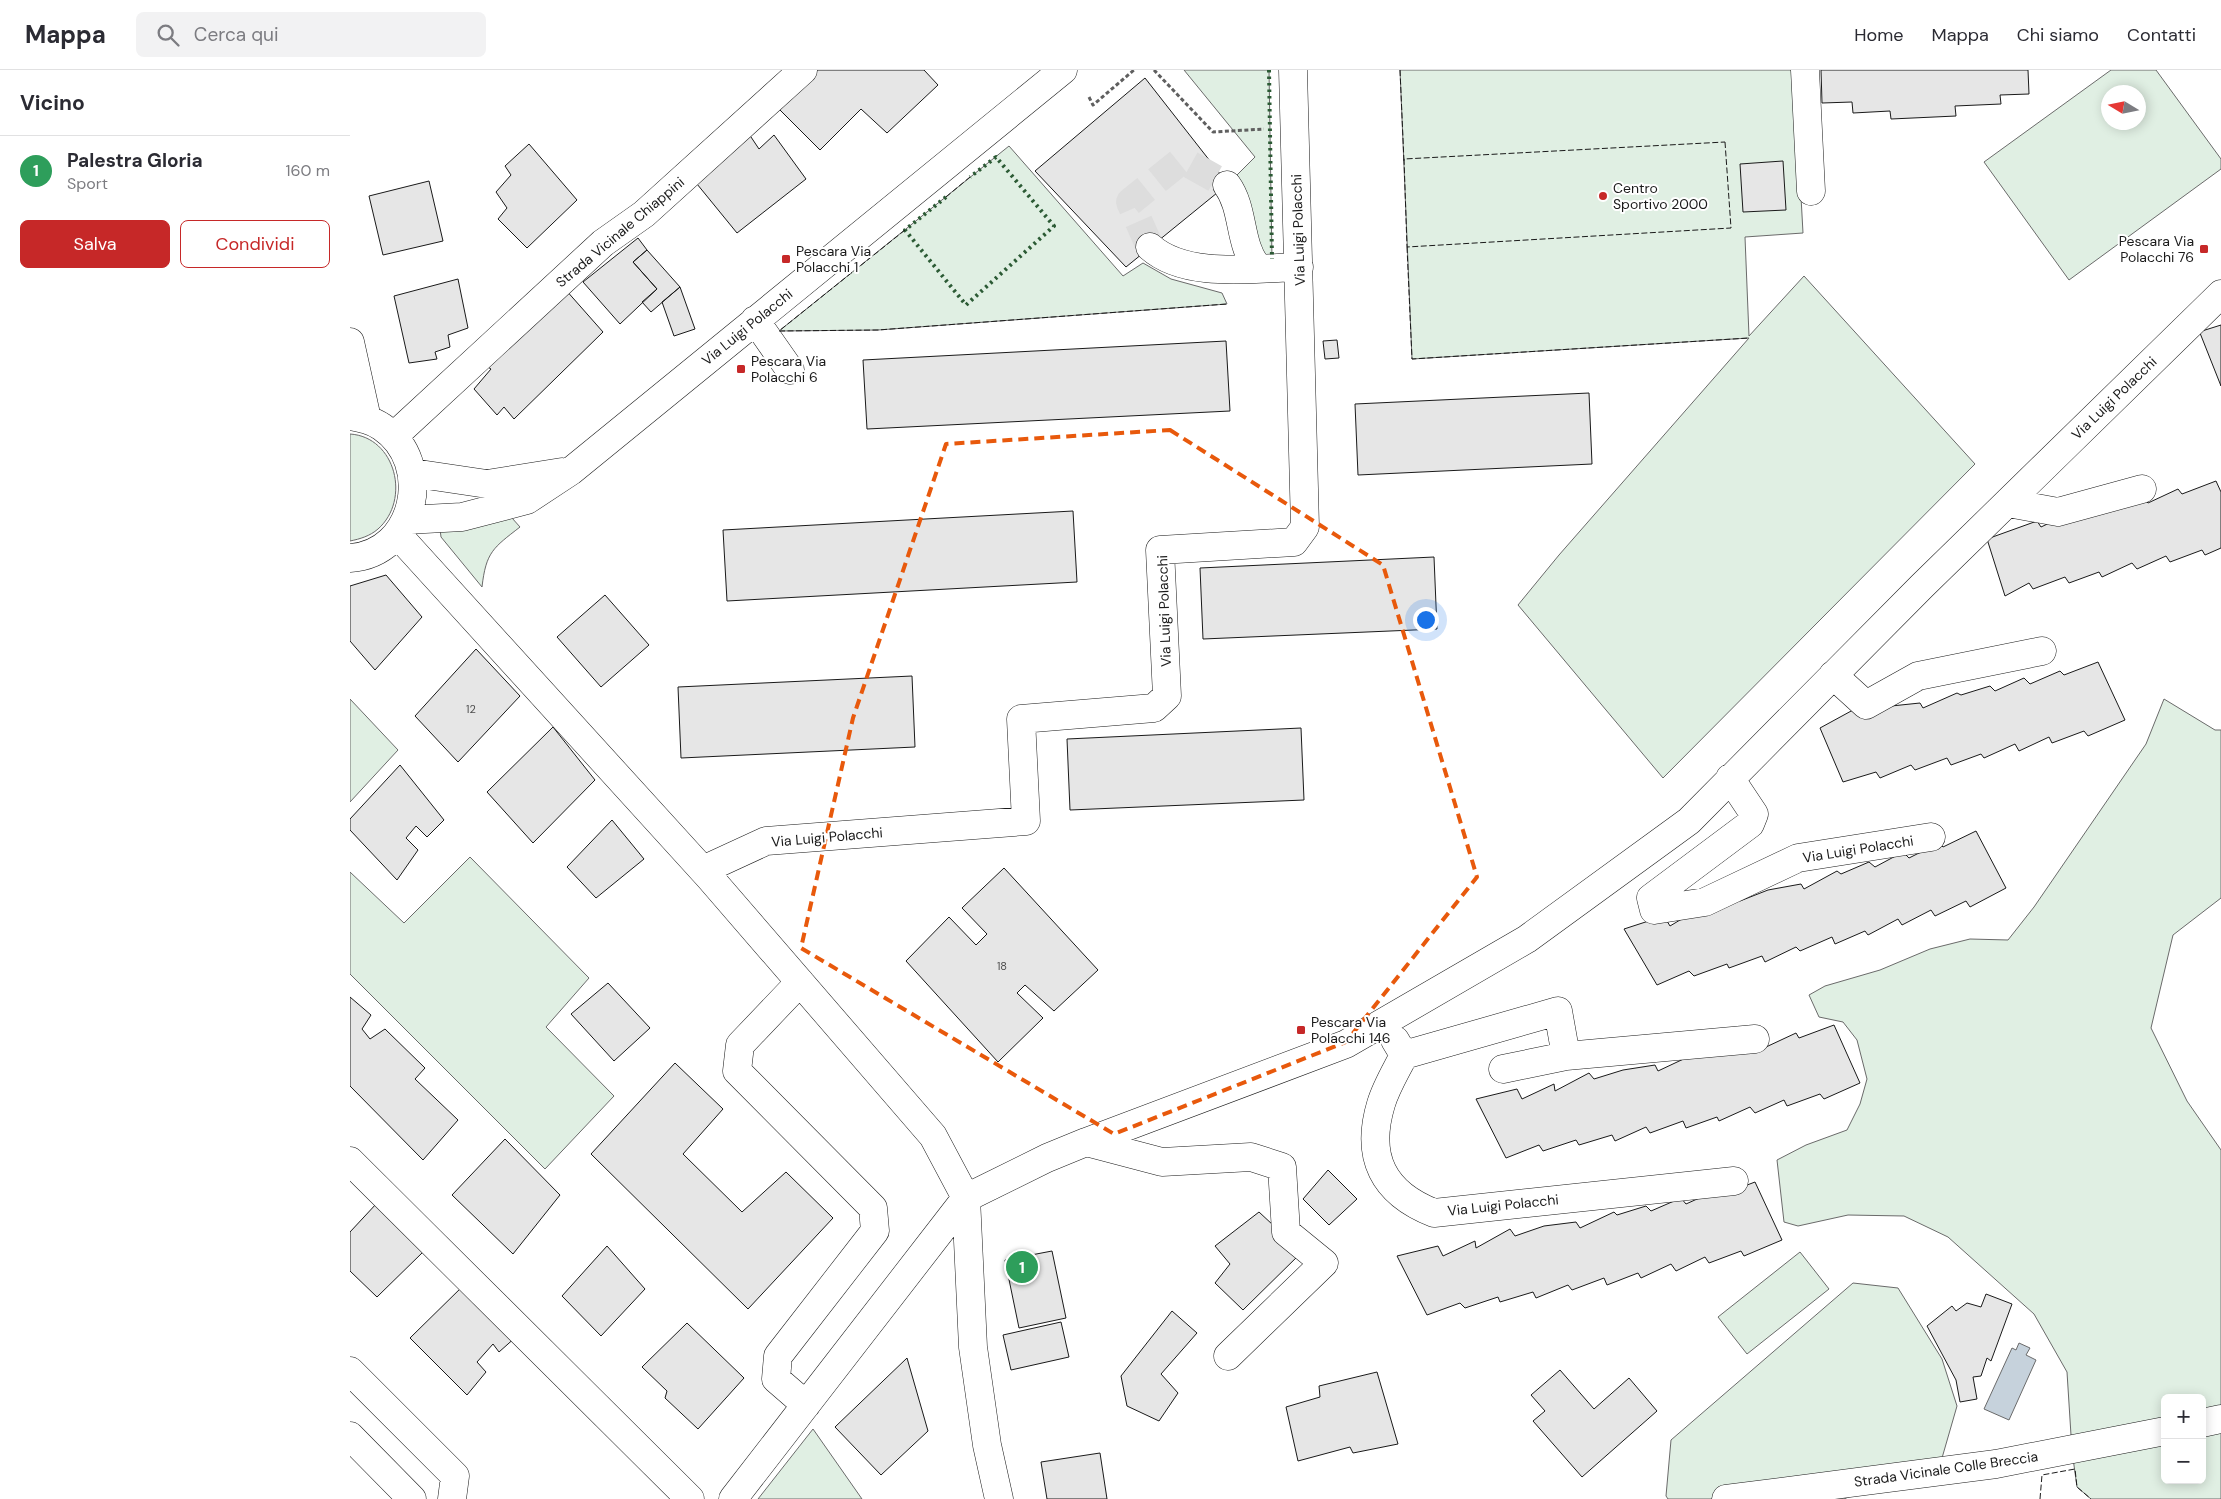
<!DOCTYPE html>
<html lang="it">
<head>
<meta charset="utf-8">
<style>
  body { margin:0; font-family:"DM Sans",sans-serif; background:#f2f2f3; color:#2b2b33 }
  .controls { position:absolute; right:15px; bottom:15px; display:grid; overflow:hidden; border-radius:8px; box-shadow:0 2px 12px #0003 }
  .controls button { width:45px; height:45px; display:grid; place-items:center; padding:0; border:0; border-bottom:1px solid #e1e1e2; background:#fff; color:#2b2b33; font:25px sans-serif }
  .compass { position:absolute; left:1751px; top:15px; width:45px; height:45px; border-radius:50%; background:#fff; box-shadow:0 2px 12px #0003; rotate:280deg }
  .you { position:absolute; left:1075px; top:549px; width:18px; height:18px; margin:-12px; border:4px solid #fff; border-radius:50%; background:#1a73e8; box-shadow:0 0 0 8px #1a73e833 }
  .badge { display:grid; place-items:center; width:32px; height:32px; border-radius:50%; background:#c62828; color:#fff; font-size:16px; font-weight:700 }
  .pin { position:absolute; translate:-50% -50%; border:2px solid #fff; box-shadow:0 1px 5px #0006 }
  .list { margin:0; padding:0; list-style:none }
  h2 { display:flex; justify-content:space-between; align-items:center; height:65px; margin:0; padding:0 20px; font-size:21px }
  h2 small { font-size:16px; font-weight:400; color:#7c7c81 }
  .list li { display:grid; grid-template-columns:32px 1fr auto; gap:15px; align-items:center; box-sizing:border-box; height:70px; padding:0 20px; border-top:1px solid #e1e1e2 }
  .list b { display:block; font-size:19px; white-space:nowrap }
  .list p { margin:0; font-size:16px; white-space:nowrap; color:#7c7c81 }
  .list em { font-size:16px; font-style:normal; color:#7c7c81 }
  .actions { display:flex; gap:10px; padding:15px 20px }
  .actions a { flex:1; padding:11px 0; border:1px solid #c62828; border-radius:8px; text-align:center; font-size:18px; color:#c62828 }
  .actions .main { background:#c62828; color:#fff }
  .icon { flex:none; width:28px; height:28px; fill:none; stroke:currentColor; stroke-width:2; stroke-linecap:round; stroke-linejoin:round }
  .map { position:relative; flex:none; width:1871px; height:1429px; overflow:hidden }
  header { display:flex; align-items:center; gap:30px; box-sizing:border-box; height:70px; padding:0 25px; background:#fff; border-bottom:1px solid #e1e1e2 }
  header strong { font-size:24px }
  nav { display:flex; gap:28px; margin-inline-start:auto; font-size:18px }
  .search { width:350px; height:45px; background:#f2f2f3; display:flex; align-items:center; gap:12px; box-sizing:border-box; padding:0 18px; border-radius:8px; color:#7c7c81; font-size:19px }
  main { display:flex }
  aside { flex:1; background:#fff }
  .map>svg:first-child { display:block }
  .green { fill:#e0efe3; stroke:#6a6a6a; fill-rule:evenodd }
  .water { fill:#c6d2dc; stroke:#6a6a6a }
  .building { fill:#e6e6e6; stroke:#1a1a1a }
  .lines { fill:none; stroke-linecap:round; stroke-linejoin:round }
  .minor-tunnel { stroke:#ddd; stroke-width:28; stroke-dasharray:28 14; stroke-linecap:butt }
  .minor-casing { stroke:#1a1a1a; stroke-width:29 }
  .path { stroke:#5f5f5f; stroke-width:3; stroke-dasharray:4 2.5; stroke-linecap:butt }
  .minor { stroke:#fff; stroke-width:28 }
  .hedge { stroke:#2b5a34; stroke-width:4; stroke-dasharray:2.5 4; stroke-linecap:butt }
  .fence { stroke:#1a1a1a; stroke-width:1; stroke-dasharray:6 2.5; stroke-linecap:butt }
  .marked { fill:none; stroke:#e8590c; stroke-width:4; stroke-dasharray:10 6; stroke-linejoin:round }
  .poi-dot { fill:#c62828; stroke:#fff; stroke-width:2 }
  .labels { text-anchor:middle; stroke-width:4; stroke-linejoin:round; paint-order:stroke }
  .number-label { font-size:11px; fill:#4d4d4d }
  .poi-label { font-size:14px; fill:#1a1a1a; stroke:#fff; text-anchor:start }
  .street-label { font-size:14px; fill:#1a1a1a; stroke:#fff }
</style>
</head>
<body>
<header>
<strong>Mappa</strong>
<div class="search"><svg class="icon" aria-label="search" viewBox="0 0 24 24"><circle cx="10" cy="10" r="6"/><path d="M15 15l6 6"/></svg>Cerca qui</div>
<nav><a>Home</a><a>Mappa</a><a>Chi siamo</a><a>Contatti</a></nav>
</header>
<main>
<aside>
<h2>Vicino<small></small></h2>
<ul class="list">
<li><span class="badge" style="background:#2e9e5b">1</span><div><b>Palestra Gloria</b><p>Sport</p></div><em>160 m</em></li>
</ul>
<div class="actions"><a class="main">Salva</a><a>Condividi</a></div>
</aside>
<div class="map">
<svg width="1871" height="1429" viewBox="0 0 1871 1429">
  <rect width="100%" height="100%" fill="#fff"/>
  <path class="green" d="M834 0H919L922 189H907L898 132 887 105 905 87Z
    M1050 0H1444L1453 163 1395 167 1399 266 1454 206 1625 394 1313 708 1168 535 1209 485 1399 268 1062 289Z
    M1761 0H1806L1871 89V99L1719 210 1634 92ZM1758 22H1788V52H1758Z
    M659 76 773 206 793 193 821 209 872 223 877 234 528 260 429 261Z
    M0 364C46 367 61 430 28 459 20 466 10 469 0 471Z
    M154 439 170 457C143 478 136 482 132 517L91 467 90 459Z
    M0 629 48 680 0 732Z
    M1814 629 1865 660H1871V828L1823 865 1801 958 1837 1031 1871 1080V1429H1741L1727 1417 1722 1381 1717 1302 1684 1244 1598 1167 1554 1146 1498 1145 1448 1156 1434 1152 1427 1090 1456 1075 1497 1060 1510 1034 1517 1009 1507 970 1493 952 1469 947 1459 925 1475 916 1530 900 1580 879 1620 869 1658 870 1684 837 1796 674ZM1815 1328H1852V1410H1815Z
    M120 787 239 908 196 957 264 1026 195 1099 0 904V802L54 853Z
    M1450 1182 1479 1219 1397 1284 1368 1247Z
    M1503 1213 1548 1218 1592 1289 1607 1336 1592 1388 1494 1429H1318L1316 1426 1321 1370Z
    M463 1359 512 1429H408Z"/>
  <path class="water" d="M1669 1273 1680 1278 1676 1285 1686 1290 1659 1350 1634 1339 1662 1278 1666 1280Z"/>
  <path class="building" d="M464 0H574L588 15 537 63 511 39 470 80 424 34Z
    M1471 0H1678L1679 24 1650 25 1651 34 1605 36 1606 46 1541 49 1540 41 1503 43 1502 32 1472 33Z
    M795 8 878 114 776 197 685 101Z
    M397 61 409 79 424 65 456 109 387 163 347 114Z
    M179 74 227 130 177 178 148 149 157 138 146 122 161 105 155 96Z
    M1433 91 1436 140 1393 142 1390 94Z
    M79 111 93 171 33 185 19 126Z
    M288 168 297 180 283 192 307 219 270 254 233 212Z
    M297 180 330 217 301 242 292 232 307 219 283 192Z
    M108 209 118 258 98 265 100 277 85 282 87 289 59 293 44 226Z
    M330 217 345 259 324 266 312 232Z
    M215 219 253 262 164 349 154 337 147 345 124 319 141 299 136 296Z
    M1871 255V316L1848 258 1852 261Z
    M987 270 989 288 975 289 973 271Z
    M876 271 880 341 517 359 513 290Z
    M1239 323 1242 394 1008 405 1005 334Z
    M1866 411 1871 422V478L1855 485 1852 480 1820 492 1816 486 1787 499 1782 493 1752 507 1749 502 1719 513 1715 507 1683 519 1679 513 1655 526 1637 469 1687 451 1691 457 1725 441 1792 427 1798 433 1828 419 1832 424Z
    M723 441 727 512 377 531 373 460Z
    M1084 487 1087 559 853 569 850 498Z
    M36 505 72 547 25 600 0 571V516Z
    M255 525 299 575 251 617 207 567Z
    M126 579 170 626 108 692 65 646Z
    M1748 592 1775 650 1738 666 1734 661 1702 673 1699 667 1669 681 1665 674 1634 688 1631 684 1601 695 1597 688 1565 700 1561 695 1530 708 1526 702 1493 712 1470 658 1503 640 1570 633 1573 638 1607 623 1611 625 1640 616 1645 621 1674 608 1680 614 1710 601 1714 605Z
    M562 606 565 677 331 688 328 617Z
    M203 657 245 710 183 773 137 722Z
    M951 658 954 730 720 740 717 669Z
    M50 695 94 750 77 767 66 756 56 768 68 780 47 810 0 760V749Z
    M262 750 294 789 246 828 217 797Z
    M1626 761 1656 818 1620 837 1616 831 1585 846 1581 840 1552 855 1548 849 1518 865 1515 861 1485 874 1482 867 1450 881 1446 877 1415 892 1412 886 1379 898 1377 894 1344 906 1339 901 1307 915 1274 859 1314 846 1320 856 1350 838 1385 825 1390 831 1418 820 1451 814 1454 819 1487 801 1491 804 1519 792 1525 797 1553 782 1559 788 1589 773 1593 777Z
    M654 798 748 900 704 941 675 915 667 923 693 948 648 992 556 891 599 847 626 875 637 864 612 838Z
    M258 913 300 958 264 991 221 944Z
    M0 927 21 945 12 959 20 969 35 959 75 998 65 1009 108 1050 73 1090 0 1016Z
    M1484 955 1510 1013 1474 1029 1470 1024 1437 1036 1434 1030 1405 1043 1400 1037 1369 1051 1367 1047 1336 1058 1333 1051 1300 1063 1296 1057 1265 1071 1262 1065 1229 1075 1226 1070 1193 1081 1189 1075 1156 1088 1126 1029 1167 1019 1172 1029 1204 1014 1205 1021 1239 1003 1244 1009 1273 1000 1305 995 1308 1001 1342 985 1416 977 1446 963 1449 968Z
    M325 993 373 1039 333 1084 392 1142 436 1102 483 1148 398 1239 241 1084Z
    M155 1069 210 1125 163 1184 102 1125Z
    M978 1100 1007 1129 979 1155 953 1129Z
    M1405 1112 1432 1170 1394 1186 1391 1181 1359 1193 1355 1187 1326 1201 1321 1194 1291 1208 1288 1203 1257 1215 1254 1208 1222 1220 1218 1215 1186 1228 1183 1222 1150 1232 1148 1227 1115 1238 1110 1233 1077 1245 1047 1186 1088 1176 1093 1186 1125 1171 1126 1178 1160 1159 1165 1166 1194 1156 1226 1152 1230 1158 1264 1142 1267 1145 1296 1136 1301 1141 1331 1128 1336 1134 1367 1120 1371 1125Z
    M27 1133 73 1182 27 1227 0 1201V1162Z
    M909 1142 952 1182 893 1240 865 1213 880 1194 865 1176Z
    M257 1176 295 1219 251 1266 212 1226Z
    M702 1181 716 1248 669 1258 655 1190Z
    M116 1213 167 1266 149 1282 143 1274 127 1292 136 1302 117 1325 60 1268Z
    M1636 1224 1662 1234 1641 1291 1637 1288 1631 1306 1623 1307 1627 1329 1610 1332 1606 1310 1577 1256 1602 1236 1606 1241 1617 1233 1631 1237Z
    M822 1241 847 1263 811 1304 828 1323 809 1351 777 1336 771 1306Z
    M711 1252 719 1287 661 1300 653 1265Z
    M337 1253 394 1308 348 1359 315 1328 317 1321 292 1297Z
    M557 1288 578 1361 531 1405 485 1357Z
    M1210 1300 1244 1339 1279 1308 1307 1341 1232 1407 1183 1351 1195 1341 1181 1325Z
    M1027 1302 1048 1374 1003 1383 1000 1377 948 1391 936 1337 970 1327 969 1316Z
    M750 1383 757 1429H697L691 1392Z"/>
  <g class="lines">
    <path class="minor-tunnel" d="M800 177 780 132 832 90 877 115"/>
    <g class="minor-casing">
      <path id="minor" d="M1455 0 1461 121
        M877 115C895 140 888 174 908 198
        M800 177C836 209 904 198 949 197
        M405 250 440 300
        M0 272 17 349
        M0 346C11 348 22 350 32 357 85 393 66 484 0 488
        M44 366 253 173 294 144 453 0
        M63 403 137 414 212 402
        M1658 433 1708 442 1792 419
        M56 450 112 447 177 430 221 401 713 0
        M47 464 360 808 583 1066 616 1128 623 1277 637 1375 649 1429
        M1483 605 1516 635 1568 606 1692 581
        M1380 708 1404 744 1400 754 1301 828 1304 840 1355 832 1448 788 1581 767
        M353 800 416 771 676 751 671 649 804 638 817 626 810 480 944 472 955 457 943 0
        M450 912 390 975 387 1001 523 1138 525 1161 428 1286 426 1309 456 1335
        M1045 970 1054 985 1208 941 1216 986 1405 969
        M1054 985C1046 1001 1036 1017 1031 1034 1015 1087 1033 1123 1084 1143L1384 1111
        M1153 999 1216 986
        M736 1072 812 1092 901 1087 932 1097 936 1162 974 1193 878 1286
        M0 1091 340 1429
        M0 1301 105 1406 102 1429
        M1852 1353 1871 1349
        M0 1366 62 1429
        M383 1429 616 1128 697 1088 736 1072 996 974 1177 869 1339 751 1572 516 1871 224
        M1376 1429 1646 1394 1815 1361"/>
    </g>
    <path class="path" d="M804 0 863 62 914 59
      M739 27 743 35 784 0"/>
    <use href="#minor" class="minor"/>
    <path class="hedge" d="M919 0 922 189
      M596 127 555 160 616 235 704 156 646 87 620 107"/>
    <path class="fence" d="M1050 0 1054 92
      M1375 72 1381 158 1057 177 1054 89Z
      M596 127 620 107
      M555 160 429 261 528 260 877 234
      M1057 177 1062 289 1399 268
      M1690 1429 1692 1405 1725 1399 1727 1417 1741 1429"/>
  </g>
  <path class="marked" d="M820 360 1033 495 1127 807 996 972 764 1064 451 878 503 648 596 374Z"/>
  <g class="poi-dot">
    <circle cx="1253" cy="126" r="5"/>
    <rect x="1849" y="174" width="10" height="10" rx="2.5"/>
    <rect x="431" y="184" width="10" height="10" rx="2.5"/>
    <rect x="386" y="294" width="10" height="10" rx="2.5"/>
    <rect x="946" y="955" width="10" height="10" rx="2.5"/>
  </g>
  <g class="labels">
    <g class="number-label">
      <text x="121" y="643">12</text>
      <text x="652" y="900">18</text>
    </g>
    <g class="poi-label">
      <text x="1263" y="123">Centro<tspan x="1263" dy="16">Sportivo 2000</tspan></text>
      <text x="1844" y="176" text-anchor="end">Pescara Via<tspan x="1844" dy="16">Polacchi 76</tspan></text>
      <text x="446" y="186">Pescara Via<tspan x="446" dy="16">Polacchi 1</tspan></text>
      <text x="401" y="296">Pescara Via<tspan x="401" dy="16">Polacchi 6</tspan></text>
      <text x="961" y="957">Pescara Via<tspan x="961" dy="16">Polacchi 146</tspan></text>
    </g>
    <g class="street-label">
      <text transform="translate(948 160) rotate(-92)" y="5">Via Luigi Polacchi</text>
      <text transform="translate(270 162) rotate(-40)" y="5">Strada Vicinale Chiappini</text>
      <text transform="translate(397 257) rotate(-39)" y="5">Via Luigi Polacchi</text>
      <text transform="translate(1764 328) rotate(-44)" y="5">Via Luigi Polacchi</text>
      <text transform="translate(814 541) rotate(-92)" y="5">Via Luigi Polacchi</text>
      <text transform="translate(477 767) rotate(-5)" y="5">Via Luigi Polacchi</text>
      <text transform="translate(1508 779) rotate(-9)" y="5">Via Luigi Polacchi</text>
      <text transform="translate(1153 1135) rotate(-6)" y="5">Via Luigi Polacchi</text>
      <text transform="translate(1596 1399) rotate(-8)" y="5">Strada Vicinale Colle Breccia</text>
    </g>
  </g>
</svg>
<div class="controls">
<button>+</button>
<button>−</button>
</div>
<svg class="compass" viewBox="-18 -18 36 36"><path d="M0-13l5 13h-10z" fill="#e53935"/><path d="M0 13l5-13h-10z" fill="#7c7c81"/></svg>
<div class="you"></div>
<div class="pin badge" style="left:672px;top:1197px;background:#2e9e5b">1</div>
</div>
</main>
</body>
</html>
